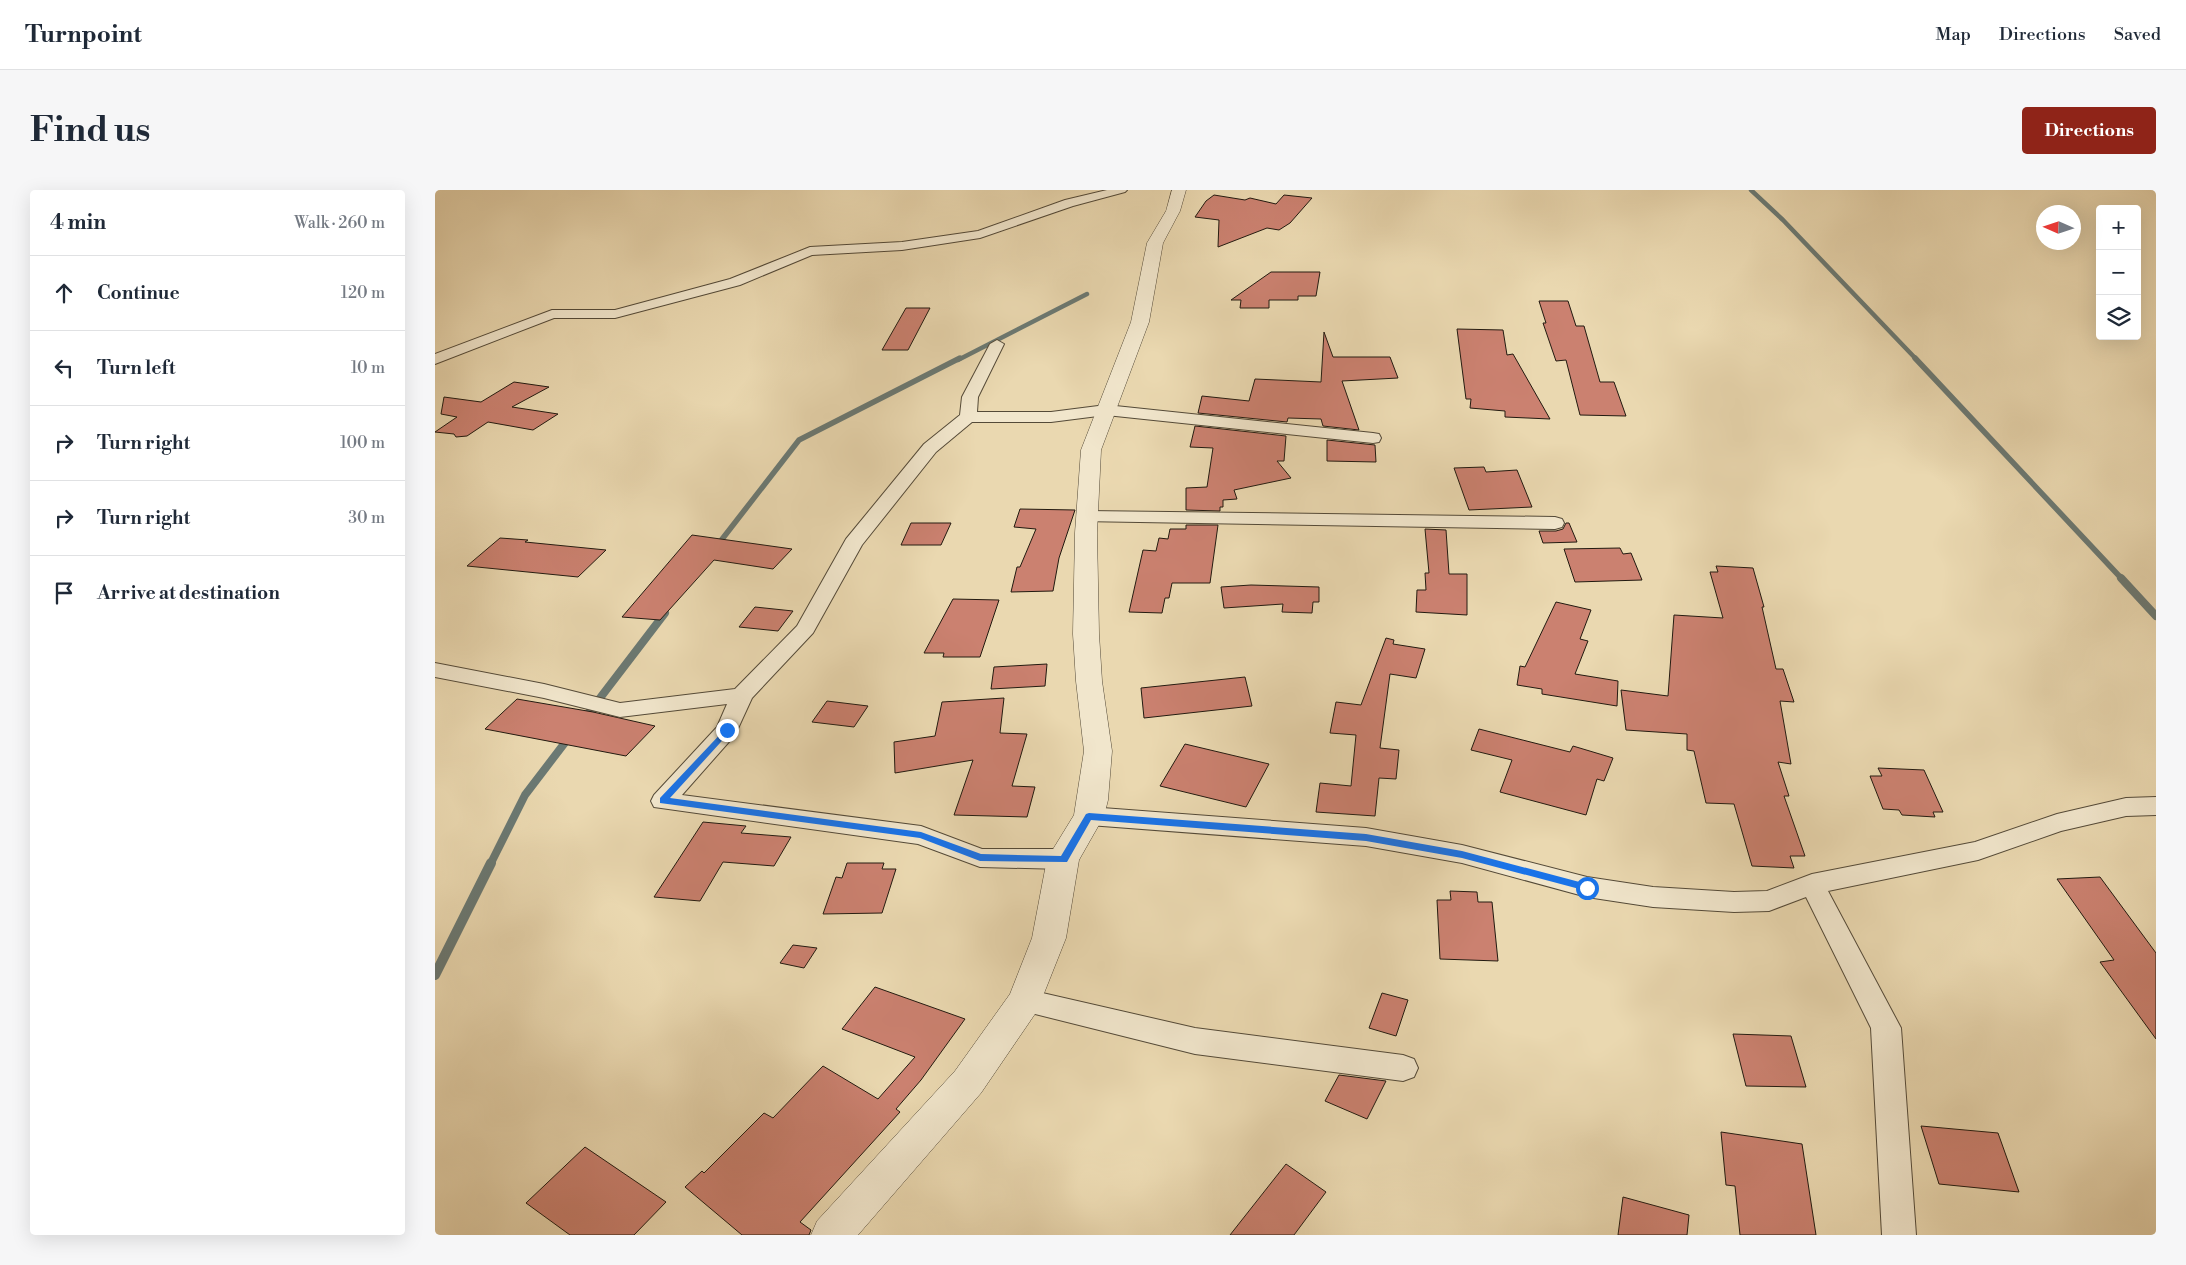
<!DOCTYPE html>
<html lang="en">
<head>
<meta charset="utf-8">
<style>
  body { margin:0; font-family:"Libre Bodoni",serif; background:#f6f6f7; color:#1f2937 }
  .controls { position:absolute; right:15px; top:15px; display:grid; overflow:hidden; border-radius:5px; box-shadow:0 5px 20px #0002 }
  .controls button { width:45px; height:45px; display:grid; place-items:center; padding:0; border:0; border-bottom:1px solid #e0e1e3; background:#fff; color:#1f2937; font:25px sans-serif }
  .compass { position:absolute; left:1601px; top:15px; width:45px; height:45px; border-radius:50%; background:#fff; box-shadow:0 5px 20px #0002; rotate:273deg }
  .stop { position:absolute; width:15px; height:15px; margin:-11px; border:4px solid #1a73e8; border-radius:50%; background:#fff }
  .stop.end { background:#1a73e8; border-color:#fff; box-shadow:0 1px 5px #0008 }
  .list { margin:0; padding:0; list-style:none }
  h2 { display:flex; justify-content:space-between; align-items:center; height:65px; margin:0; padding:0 20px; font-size:21px }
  h2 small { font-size:16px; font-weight:400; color:#747a83 }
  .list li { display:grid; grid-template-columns:32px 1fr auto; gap:15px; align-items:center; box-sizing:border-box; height:75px; padding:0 20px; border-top:1px solid #e0e1e3 }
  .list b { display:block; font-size:19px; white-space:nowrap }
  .list em { font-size:16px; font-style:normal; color:#747a83 }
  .icon { flex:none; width:28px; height:28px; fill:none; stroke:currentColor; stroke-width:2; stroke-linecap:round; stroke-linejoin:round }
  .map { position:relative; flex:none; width:1721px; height:1045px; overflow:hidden; border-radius:5px }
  header { display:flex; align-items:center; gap:30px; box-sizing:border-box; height:70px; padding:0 25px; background:#fff; border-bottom:1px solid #e0e1e3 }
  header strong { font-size:24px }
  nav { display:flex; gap:28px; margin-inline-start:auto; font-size:18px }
  .intro { display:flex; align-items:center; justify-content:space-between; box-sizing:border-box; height:120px; padding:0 30px }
  h1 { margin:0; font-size:35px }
  .button { padding:12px 22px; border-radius:5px; background:#8f2418; color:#fff; font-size:18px; font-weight:700 }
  main { display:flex; gap:30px; padding:0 30px }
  aside { flex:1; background:#fff; border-radius:5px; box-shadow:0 5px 20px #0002 }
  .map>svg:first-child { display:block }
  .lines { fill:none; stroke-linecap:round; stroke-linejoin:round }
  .stream-far3 { stroke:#6b7973; stroke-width:4.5 }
  .stream-far2 { stroke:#6b7973; stroke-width:5.5 }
  .stream-far1 { stroke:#6b7973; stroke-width:8 }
  .stream { stroke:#6b7973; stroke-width:10 }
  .building { fill:#cb8170; stroke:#221a10 }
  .minor-casing { stroke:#544a38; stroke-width:2 }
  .tertiary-casing { stroke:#544a38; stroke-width:1 }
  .minor { fill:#f1e6cc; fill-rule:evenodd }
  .tertiary { fill:#f1e6cc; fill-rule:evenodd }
  .route { fill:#1a73e8 }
</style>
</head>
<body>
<header>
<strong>Turnpoint</strong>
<nav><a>Map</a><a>Directions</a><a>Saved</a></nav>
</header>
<div class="intro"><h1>Find us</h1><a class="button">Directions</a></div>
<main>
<aside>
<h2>4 min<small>Walk · 260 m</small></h2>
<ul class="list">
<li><svg class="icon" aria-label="ahead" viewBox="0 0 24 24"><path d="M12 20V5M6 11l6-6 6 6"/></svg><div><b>Continue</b></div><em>120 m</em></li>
<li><svg class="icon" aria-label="left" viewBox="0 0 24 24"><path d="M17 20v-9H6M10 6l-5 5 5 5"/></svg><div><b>Turn left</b></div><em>10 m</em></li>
<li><svg class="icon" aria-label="right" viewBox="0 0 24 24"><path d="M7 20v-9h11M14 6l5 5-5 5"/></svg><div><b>Turn right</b></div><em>100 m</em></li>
<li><svg class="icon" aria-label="right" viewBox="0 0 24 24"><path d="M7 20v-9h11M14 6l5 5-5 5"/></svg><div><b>Turn right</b></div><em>30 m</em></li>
<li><svg class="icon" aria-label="arrive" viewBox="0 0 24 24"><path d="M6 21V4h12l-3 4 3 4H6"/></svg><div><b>Arrive at destination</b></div></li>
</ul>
</aside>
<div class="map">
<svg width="1721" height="1045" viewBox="0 0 1721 1045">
  <rect width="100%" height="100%" fill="#ead8b0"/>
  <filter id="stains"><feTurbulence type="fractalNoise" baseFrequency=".004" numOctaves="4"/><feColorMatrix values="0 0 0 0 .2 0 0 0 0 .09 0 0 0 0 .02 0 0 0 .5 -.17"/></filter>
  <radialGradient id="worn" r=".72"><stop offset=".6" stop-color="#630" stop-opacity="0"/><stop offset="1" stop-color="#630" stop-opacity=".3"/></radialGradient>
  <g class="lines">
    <path class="stream-far3" d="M1316 0 1348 30 1482 170
      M523 170 652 104"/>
    <path class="stream-far2" d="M1480 168 1687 389
      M281 357 364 250 525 168"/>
    <path class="stream-far1" d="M1686 388 1721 426
      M149 529 230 423
      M55 675 90 605 135 546"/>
    <path class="stream" d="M0 785 56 673"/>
  </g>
  <path class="building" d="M779 5 810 10 815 8 841 14 849 5 877 8 855 33 844 40 832 38 783 57 784 30 760 27 771 11Z
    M836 82H885L881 106H863V110H834V118H805L806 110H796Z
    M1104 111H1133L1141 136H1149L1165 192H1179L1191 226 1145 225 1131 170 1121 171 1108 133H1111Z
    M471 118H495L473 160H447Z
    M1022 139 1068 140 1072 165 1078 164 1115 229 1070 227V221L1035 218 1036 209H1031Z
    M889 142 898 167H955L963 188 907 191 924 240 888 236 886 229 853 228 852 232 763 223 767 206 814 211 820 189 886 192Z
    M79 192 114 197 77 217 123 224 98 240 53 232 32 246 21 247 19 244 0 242 22 227 6 224 9 207 46 212Z
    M760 236 851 246 849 271H842L856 288 799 300 802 309 788 310V317H785V321L751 320V298L772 297 778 258 755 257Z
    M892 250 940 255 941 272 892 271Z
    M1049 277 1051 282 1082 280 1097 317 1034 320 1019 278Z
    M585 319 640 320 624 368 618 401 576 402 582 377H585L601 339 579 337Z
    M476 333H516L506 355H466Z
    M1131 333H1134L1142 352 1108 353 1104 341H1121L1128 339Z
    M751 335H783L775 393H737L734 408H730L727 423 694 422 708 360 721 361 724 348 733 349 735 339H751Z
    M990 339 1011 340 1014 384H1032V425L981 422 982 400H991L990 383H994Z
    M257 345 357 359 338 379 279 370 225 430 187 427Z
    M65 348 93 350 90 352 171 360 143 387 32 376Z
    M1185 358 1188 364 1196 363 1207 390 1140 392 1129 359Z
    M1281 376 1318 378 1329 417H1327L1341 479H1348L1359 512 1345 511 1356 574 1343 572 1354 606H1349L1370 666H1355L1359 678 1317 676 1299 614 1271 613 1259 561 1252 560V544L1191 540 1186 500 1233 506 1239 425 1288 428 1275 382H1283Z
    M816 395 884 397V412H878L877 423 847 422 848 414 789 418 786 397Z
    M518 409 564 410 545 467H508L509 463H489Z
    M1121 412 1156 420 1145 449 1153 451 1140 484 1183 491 1182 516 1107 504V499L1082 495 1085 476 1090 477Z
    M320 417 358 421 343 441 304 437Z
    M951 448 959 450 958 454 990 459 981 488 955 484 945 558 964 560 961 589 944 588 940 626 881 622 885 593 916 596 921 545 895 543 901 512 926 515Z
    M612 474 610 496 556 499 559 477Z
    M810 487 817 516 709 528 706 498Z
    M569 508 565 543 592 544 577 596 600 597 592 627 519 625 538 570 460 583 459 552 500 546 507 512Z
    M82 509 158 522 220 536 191 566 50 539Z
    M392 511 433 516 419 537 377 532Z
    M1044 539 1135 562 1138 556 1178 568 1169 591 1162 589 1151 625 1065 602 1077 570 1036 560Z
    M750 554 834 574 811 617 725 596Z
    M1443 578 1489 580 1508 622H1498L1500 627 1467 625 1464 620 1448 619 1435 586H1447Z
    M268 632 311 636 306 643 356 647 339 676 288 672 265 711 219 707Z
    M412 673H449L447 679H461L447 723 388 724 401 687 407 688Z
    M1665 687 1721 763V849L1665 772 1679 770 1622 689Z
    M1015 701 1042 702 1043 712H1057L1063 771 1005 769 1002 710H1016Z
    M358 755 382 758 369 778 345 773Z
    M440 797 530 829 486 890 461 919 465 922 365 1032 376 1040 374 1045H307L250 997 267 981 269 983 329 923 338 928 388 876 443 909 480 867 407 839Z
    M947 803 973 810 961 846 934 838Z
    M1298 844 1356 846 1371 897 1311 896Z
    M904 885 951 891 932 929 890 911Z
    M1486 936 1563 943 1584 1002 1504 994Z
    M1286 942 1367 954 1381 1045H1305L1300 996 1291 995Z
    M150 957 231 1012 199 1045H135L91 1013Z
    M851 974 891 1002 859 1045H795Z
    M1188 1007 1254 1025 1252 1045H1183Z"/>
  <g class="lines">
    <g class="minor-casing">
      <path id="minor" d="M672 0H692L690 2 638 16 545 48 467 60 377 65 305 95 180 128H119L0 174V164L117 120H180L295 89 375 57 467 52 543 41 630 10Z
        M562 150 569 154 543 207 542 222H616L671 215 938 243 944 244 946 248 944 252 938 253 671 225 616 232H537L501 262 427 355 378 443 317 508 300 545 247 605 486 636 547 659H628L637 662 641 669 637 676 628 679 545 677 483 654 219 617 216 611 219 605 282 537 292 514 185 527 109 508 0 487V473L109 494 185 513 300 499 362 436 411 349 489 254 525 225 527 207 555 154Z
        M652 321 1120 327 1127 329 1129 333 1127 337 1120 339 645 331 643 327 645 323Z
        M1721 607V625L1691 626 1626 641 1543 670 1393 701 1466 838 1481 1045H1447L1436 838 1371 707 1334 721 1299 722 1218 717 1152 707 1027 673 931 656 654 635 645 632 642 626 645 620 654 617 931 638 1027 655 1152 687 1218 697 1299 702 1332 701 1377 684 1540 652 1622 624 1691 608Z
        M590 799 760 838 968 865 979 869 983 878 979 887 968 891 760 864 580 819 576 811 580 803Z"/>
    </g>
    <g class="tertiary-casing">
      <path id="tertiary" d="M737 0H751L745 21 728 53 714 132 666 260 662 343 664 444 667 491 677 561 673 610 669 626 644 670 631 748 602 821 546 903 423 1045H376L382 1031 520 881 575 804 597 748 612 669 639 625 649 561 641 491 638 444 640 343 646 260 696 132 712 53 731 21Z"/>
    </g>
    <use href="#minor" class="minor"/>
    <use href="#tertiary" class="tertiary"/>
  </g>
  <path class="route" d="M292 537 295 538V542L235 608 486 642 546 664 626 666 651 624 654 623 931 644 1027 661 1152 694 1157 698 1152 701 1027 668 931 651 656 630 632 672 545 671 485 648 225 613V608Z"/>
  <rect width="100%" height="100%" filter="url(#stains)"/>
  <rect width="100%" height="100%" fill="url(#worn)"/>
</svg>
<div class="controls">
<button>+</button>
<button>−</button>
<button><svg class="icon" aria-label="layers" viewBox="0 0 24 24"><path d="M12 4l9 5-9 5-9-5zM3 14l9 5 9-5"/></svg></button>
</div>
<svg class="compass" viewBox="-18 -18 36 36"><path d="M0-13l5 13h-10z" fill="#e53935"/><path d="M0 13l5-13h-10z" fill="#747a83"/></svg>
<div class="stop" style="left:1152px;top:698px"></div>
<div class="stop end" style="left:292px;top:540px"></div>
</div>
</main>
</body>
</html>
